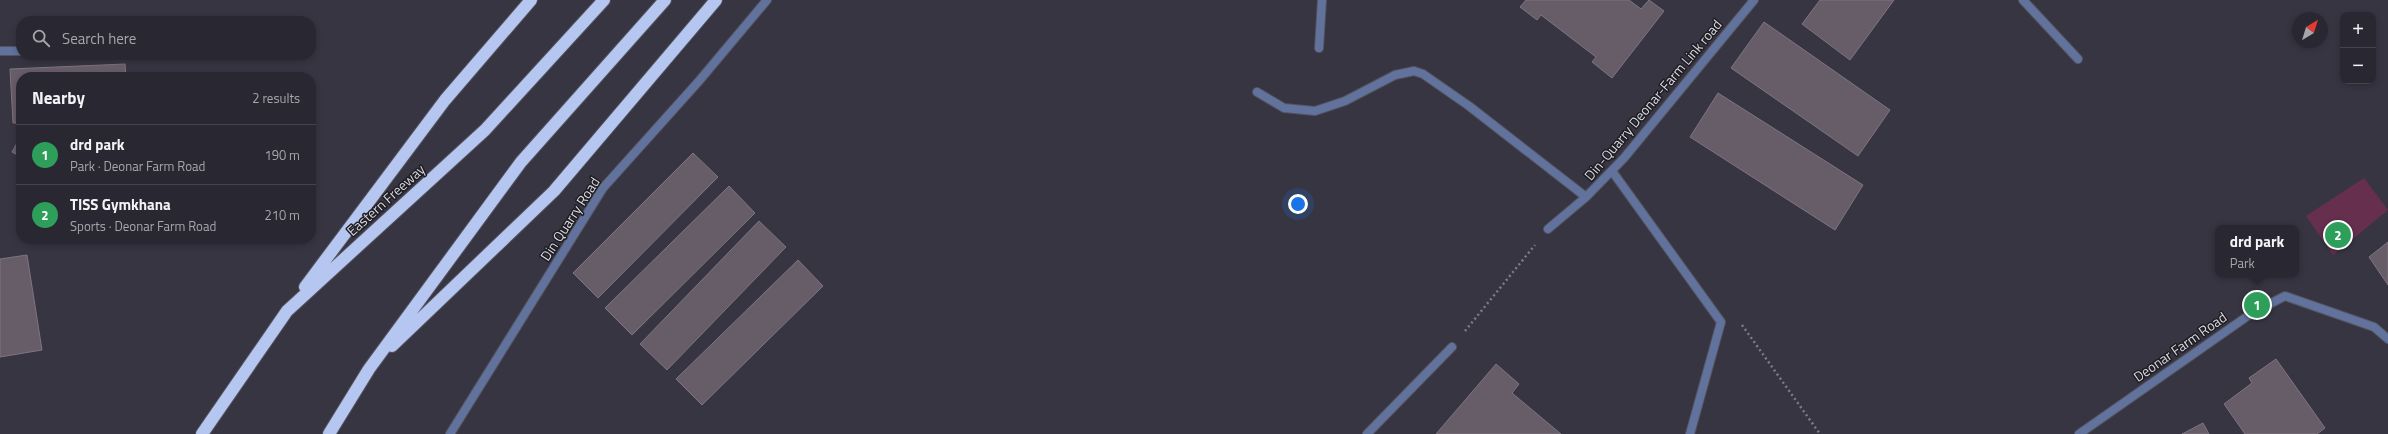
<!DOCTYPE html>
<html lang="en">
<head>
<meta charset="utf-8">
<style>
  body { margin:0; font-family:"Titillium Web",sans-serif; background:#35343e; color:#f1f3f6 }
  .controls { position:absolute; right:12px; top:12px; display:grid; overflow:hidden; border-radius:8px; box-shadow:0 2px 6px #0003 }
  .controls button { width:36px; height:36px; display:grid; place-items:center; padding:0; border:0; border-bottom:1px solid #45444d; background:#292832; color:#f1f3f6; font:20px sans-serif }
  .compass { position:absolute; left:2292px; top:12px; width:36px; height:36px; border-radius:50%; background:#292832; box-shadow:0 2px 6px #0003; rotate:38deg }
  .you { position:absolute; left:1298px; top:204px; width:14px; height:14px; margin:-10px; border:3px solid #fff; border-radius:50%; background:#1a73e8; box-shadow:0 0 0 6px #1a73e833 }
  .badge { display:grid; place-items:center; width:26px; height:26px; border-radius:50%; background:#f3a443; color:#fff; font-size:13px; font-weight:700 }
  .pin { position:absolute; translate:-50% -50%; border:2px solid #fff; box-shadow:0 1px 4px #0006 }
  .popup { position:absolute; left:2215px; top:225px; width:84px; height:52px; box-sizing:border-box; display:grid; place-content:center; border-radius:8px; background:#292832; filter:drop-shadow(0 1px 3px #0005); font-size:13px; white-space:nowrap; color:#a5a6ac }
  .popup b { font-size:15px; color:#f1f3f6 }
  .popup::after { content:''; position:absolute; left:50%; top:100%; margin-left:-8px; border:8px solid transparent; border-top-color:#292832 }
  .list { margin:0; padding:0; list-style:none }
  h2 { display:flex; justify-content:space-between; align-items:center; height:52px; margin:0; padding:0 16px; font-size:17px }
  h2 small { font-size:13px; font-weight:400; color:#a5a6ac }
  .list li { display:grid; grid-template-columns:26px 1fr auto; gap:12px; align-items:center; box-sizing:border-box; height:60px; padding:0 16px; border-top:1px solid #45444d }
  .list b { display:block; font-size:15px; white-space:nowrap }
  .list p { margin:0; font-size:13px; white-space:nowrap; color:#a5a6ac }
  .list em { font-size:13px; font-style:normal; color:#a5a6ac }
  .icon { flex:none; width:22px; height:22px; fill:none; stroke:currentColor; stroke-width:2; stroke-linecap:round; stroke-linejoin:round }
  .map { position:relative; flex:none; width:2388px; height:434px; overflow:hidden }
  .search { position:absolute; background:#292832; box-shadow:0 2px 6px #0003; left:16px; top:16px; width:300px; height:44px; display:flex; align-items:center; gap:10px; box-sizing:border-box; padding:0 14px; border-radius:16px; color:#a5a6ac; font-size:15px }
  .panel { position:absolute; background:#292832; box-shadow:0 2px 6px #0003; left:16px; top:72px; width:300px; height:172px; border-radius:16px }
  .map>svg:first-child { display:block }
  .green { fill:#662f4e }
  .building { fill:#675d69; stroke:#7f7481 }
  .lines { fill:none; stroke-linecap:round; stroke-linejoin:round }
  .lane-casing { stroke:#54535f; stroke-width:10 }
  .street-casing { stroke:#54535f; stroke-width:10 }
  .highway-casing { stroke:#54535f; stroke-width:14 }
  .path { stroke:#7e7c87; stroke-width:2.5; stroke-dasharray:2 3; stroke-linecap:butt }
  .lane { stroke:#61739d; stroke-width:8 }
  .street { stroke:#61739d; stroke-width:8 }
  .highway { stroke:#b5c7f0; stroke-width:12 }
  .labels { text-anchor:middle; stroke-width:3; stroke-linejoin:round; paint-order:stroke }
  .street-label { font-size:14px; fill:#dad9e1; stroke:#1e1d23 }
</style>
</head>
<body>
<div class="map">
<svg width="2388" height="434" viewBox="0 0 2388 434">
  <rect width="100%" height="100%" fill="#373542"/>
  <path class="green" d="M2364 178 2388 210 2333 255 2306 216Z"/>
  <path class="building" d="M1526 0H1629L1641 9 1649 0 1664 11 1612 78 1592 62 1596 57 1541 15 1537 20 1520 7Z
    M1820 0H1894L1850 60 1802 24Z
    M1764 22 1890 110 1858 156 1731 68Z
    M125 64 126 77H21V123H13L10 69Z
    M1718 93 1863 185 1835 230 1690 137Z
    M21 136V157L12 152Z
    M693 153 718 177 598 298 573 273Z
    M729 186 755 213 632 335 605 308Z
    M759 221 786 247 667 370 640 344Z
    M2388 242V285L2369 257Z
    M27 255 42 350 0 357V259Z
    M798 260 823 286 702 405 676 379Z
    M2276 359 2325 428 2317 434H2245L2224 404 2252 383 2249 378Z
    M1496 364 1519 384 1512 393 1561 434H1436Z
    M2203 423 2209 434H2182Z"/>
  <g class="lines">
    <g class="lane-casing">
      <path id="lane" d="M2023 0 2078 59"/>
    </g>
    <g class="street-casing">
      <path id="street" d="M1319 48 1322 0
        M0 51H21
        M1257 92 1284 108 1315 111 1345 101 1395 75 1414 71 1423 74 1469 106 1586 197
        M1612 171 1721 322 1690 434
        M1548 229 1586 197 1624 158 1754 0
        M450 434 603 188 699 81 767 0
        M1367 434 1452 347
        M2079 434 2252 313 2285 296 2374 327 2388 339"/>
    </g>
    <g class="highway-casing">
      <path id="highway" d="M305 287 445 100 531 0
        M392 346 554 191 716 0
        M202 434 287 311 485 130 604 0
        M329 434 369 369 521 162 665 0"/>
    </g>
    <path class="path" d="M1742 325 1820 434
      M1465 331 1535 245"/>
    <use href="#lane" class="lane"/>
    <use href="#street" class="street"/>
    <use href="#highway" class="highway"/>
  </g>
  <g class="labels">
    <g class="street-label">
      <text transform="translate(1653 100) rotate(-50)" y="5">Din-Quarry Deonar-Farm Link road</text>
      <text transform="translate(386 200) rotate(-42)" y="5">Eastern Freeway</text>
      <text transform="translate(570 219) rotate(-57)" y="5">Din Quarry Road</text>
      <text transform="translate(2180 347) rotate(-35)" y="5">Deonar Farm Road</text>
    </g>
  </g>
</svg>
<div class="controls">
<button>+</button>
<button>−</button>
</div>
<svg class="compass" viewBox="-18 -18 36 36"><path d="M0-13l5 13h-10z" fill="#e53935"/><path d="M0 13l5-13h-10z" fill="#a5a6ac"/></svg>
<div class="you"></div>
<div class="pin badge" style="left:2257px;top:305px;background:#2e9e5b">1</div>
<div class="popup"><b>drd park</b>Park</div>
<div class="pin badge" style="left:2338px;top:235px;background:#2e9e5b">2</div>
<div class="search"><svg class="icon" aria-label="search" viewBox="0 0 24 24"><circle cx="10" cy="10" r="6"/><path d="M15 15l6 6"/></svg>Search here</div>
<section class="panel">
<h2>Nearby<small>2 results</small></h2>
<ul class="list">
<li><span class="badge" style="background:#2e9e5b">1</span><div><b>drd park</b><p>Park · Deonar Farm Road</p></div><em>190 m</em></li>
<li><span class="badge" style="background:#2e9e5b">2</span><div><b>TISS Gymkhana</b><p>Sports · Deonar Farm Road</p></div><em>210 m</em></li>
</ul>
</section>
</div>
</body>
</html>
